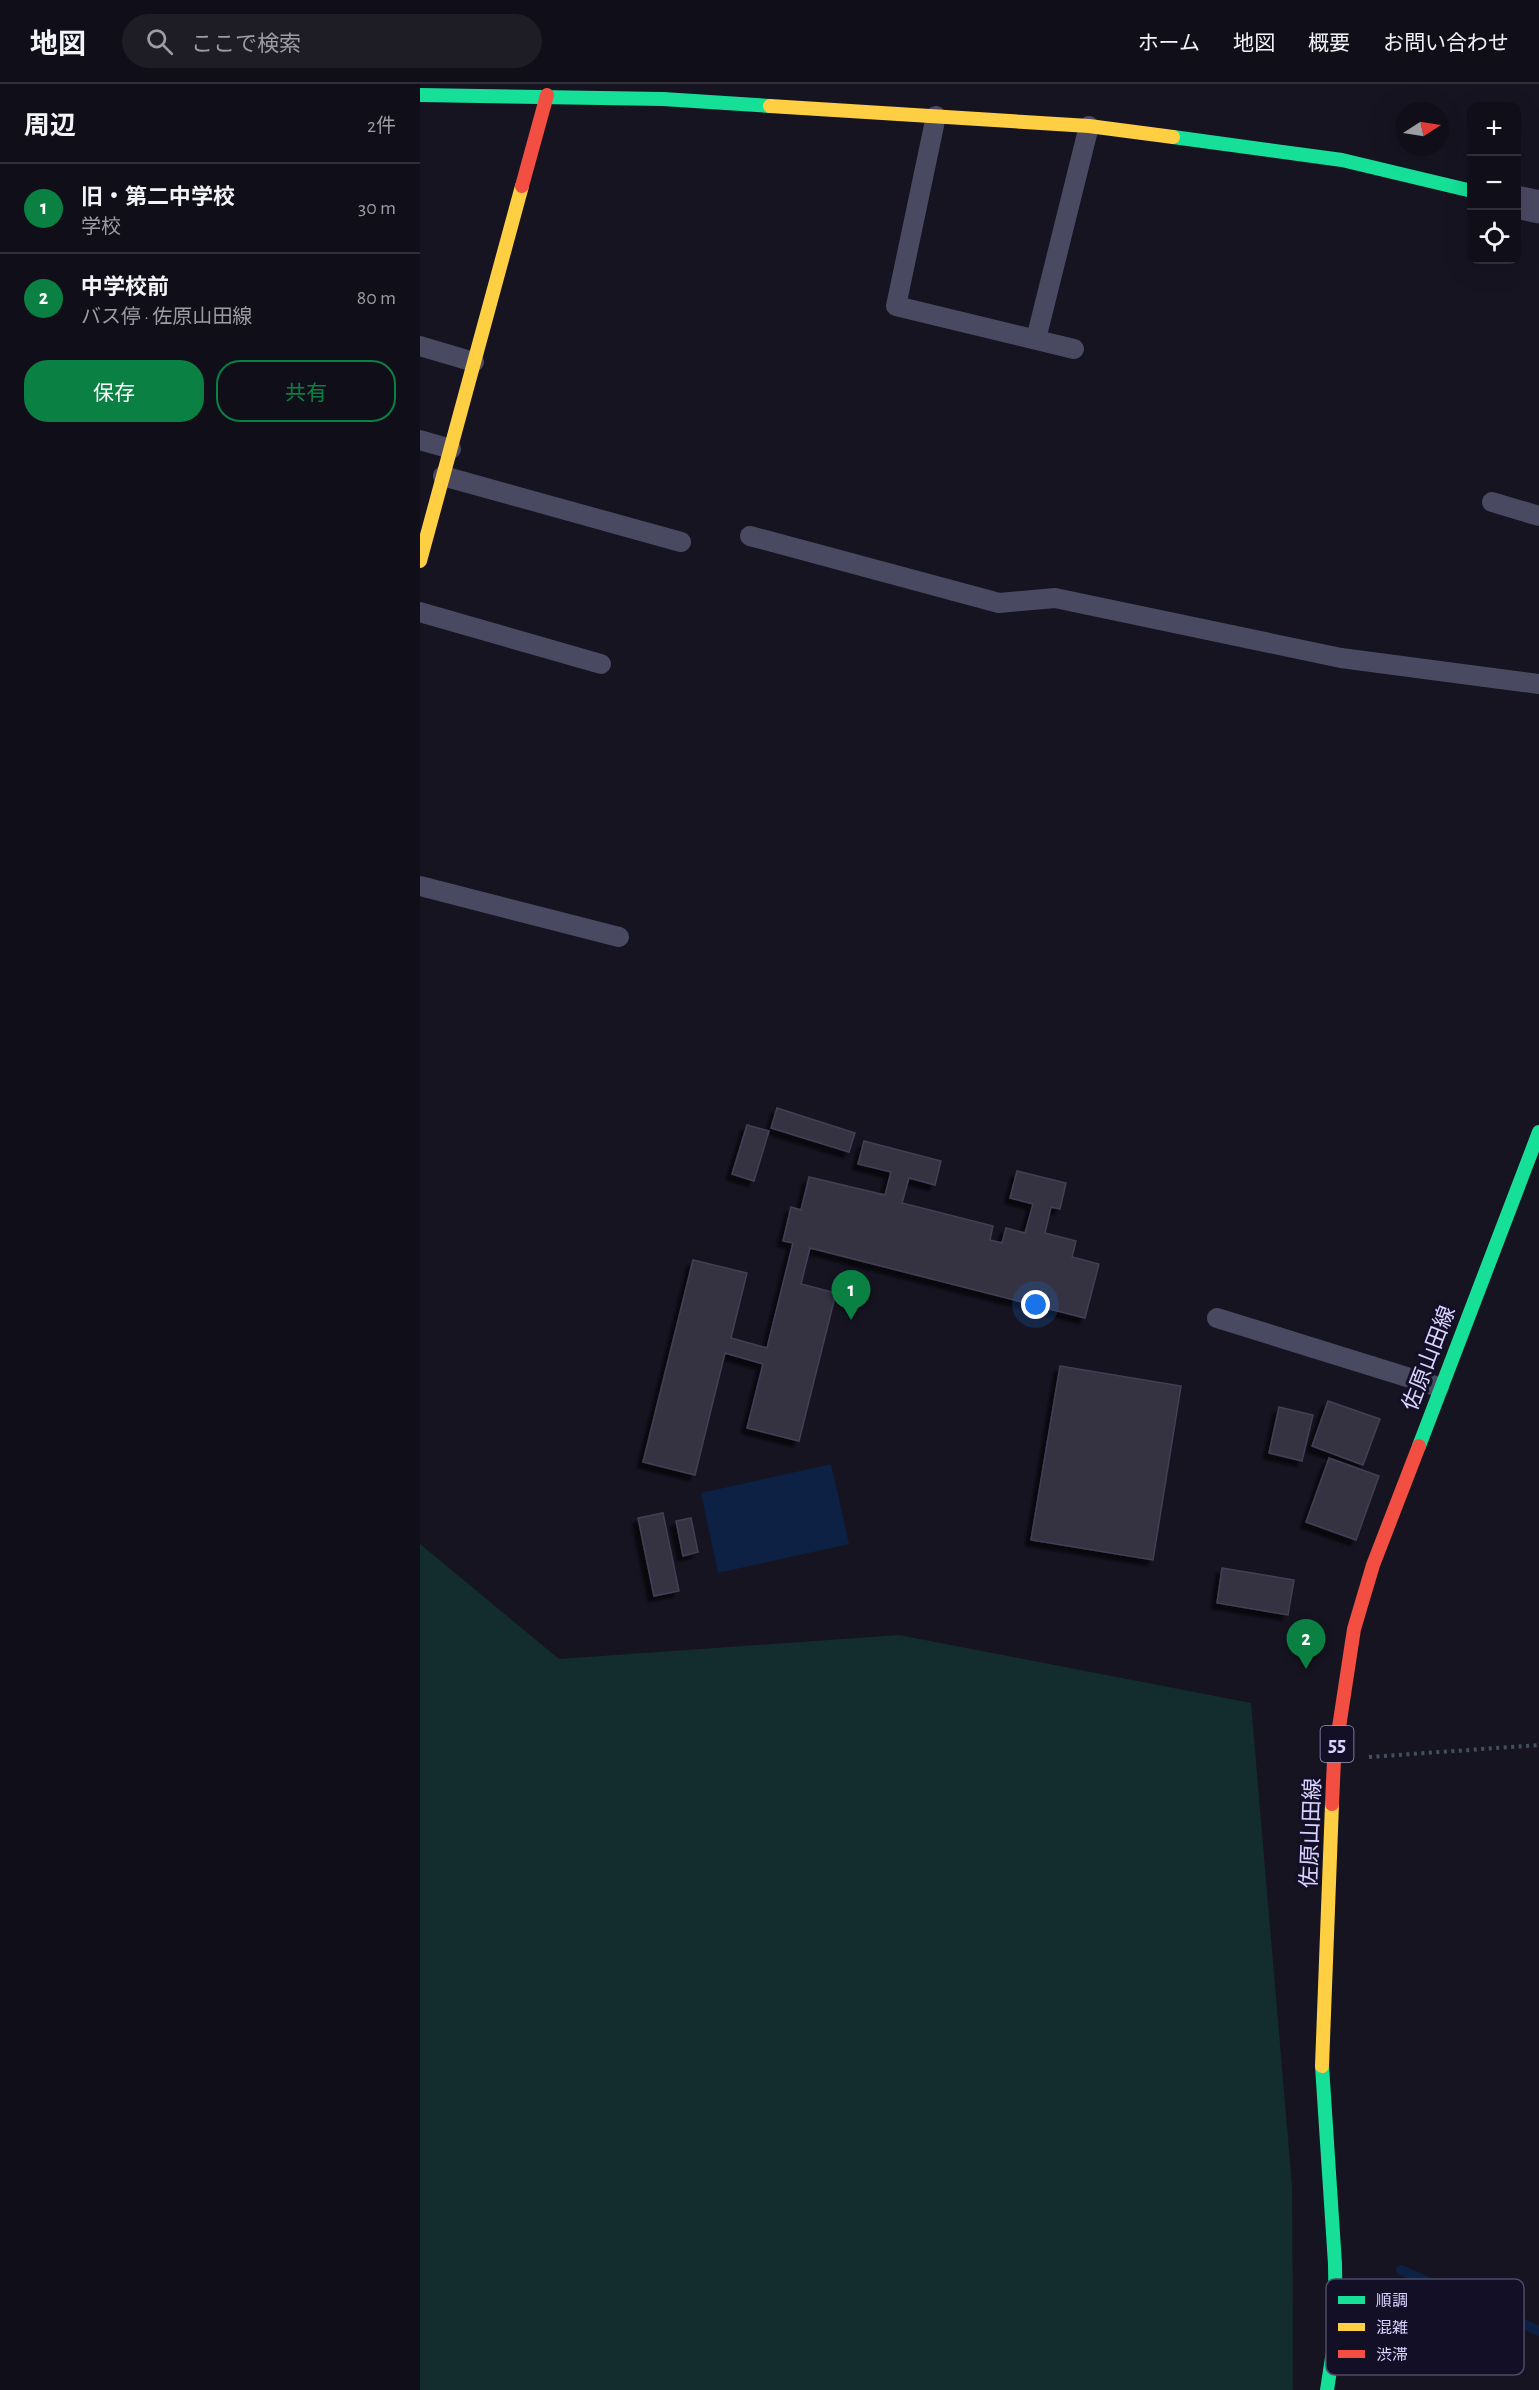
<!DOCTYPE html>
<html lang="ja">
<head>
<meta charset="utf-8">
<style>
  body { margin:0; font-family:"Alegreya Sans","Noto Sans JP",sans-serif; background:#1e1d26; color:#f1f3f6 }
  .controls { position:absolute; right:18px; top:18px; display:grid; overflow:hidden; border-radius:12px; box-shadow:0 6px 24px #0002 }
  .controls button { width:54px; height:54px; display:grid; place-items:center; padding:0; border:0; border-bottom:2px solid #302f38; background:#100f19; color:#f1f3f6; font:30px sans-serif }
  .compass { position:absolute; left:975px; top:18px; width:54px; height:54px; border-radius:50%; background:#100f19; box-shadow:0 6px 24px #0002; rotate:78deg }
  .you { position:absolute; left:616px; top:1221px; width:21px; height:21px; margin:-15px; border:4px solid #fff; border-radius:50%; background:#1a73e8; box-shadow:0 0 0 9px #1a73e833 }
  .badge { display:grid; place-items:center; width:39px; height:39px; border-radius:50%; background:#0b8043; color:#fff; font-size:20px; font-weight:700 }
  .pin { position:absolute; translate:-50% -50px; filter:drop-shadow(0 2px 3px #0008) }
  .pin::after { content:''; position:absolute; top:32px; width:21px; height:18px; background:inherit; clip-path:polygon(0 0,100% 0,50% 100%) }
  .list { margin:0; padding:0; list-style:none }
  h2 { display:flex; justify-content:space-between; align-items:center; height:78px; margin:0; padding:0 24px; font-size:26px }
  h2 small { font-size:20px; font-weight:400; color:#9c9ca2 }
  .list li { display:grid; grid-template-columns:39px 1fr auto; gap:18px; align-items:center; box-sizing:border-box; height:90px; padding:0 24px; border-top:2px solid #302f38 }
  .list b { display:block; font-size:22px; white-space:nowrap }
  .list p { margin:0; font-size:20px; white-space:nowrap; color:#9c9ca2 }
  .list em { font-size:20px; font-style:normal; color:#9c9ca2 }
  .actions { display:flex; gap:12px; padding:18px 24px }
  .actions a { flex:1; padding:14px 0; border:2px solid #0b8043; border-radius:24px; text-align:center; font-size:21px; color:#0b8043 }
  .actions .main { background:#0b8043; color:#fff }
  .icon { flex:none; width:33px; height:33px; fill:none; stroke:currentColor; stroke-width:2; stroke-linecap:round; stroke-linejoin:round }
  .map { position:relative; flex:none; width:1119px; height:2306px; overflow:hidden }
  header { display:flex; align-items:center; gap:36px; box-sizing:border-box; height:84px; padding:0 30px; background:#100f19; border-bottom:2px solid #302f38 }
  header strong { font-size:28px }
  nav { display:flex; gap:33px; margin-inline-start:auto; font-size:21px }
  .search { width:420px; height:54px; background:#1e1d26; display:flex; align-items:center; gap:15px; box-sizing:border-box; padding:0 21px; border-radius:33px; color:#9c9ca2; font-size:22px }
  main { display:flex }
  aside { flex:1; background:#100f19 }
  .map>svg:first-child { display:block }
  .green { fill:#132c2d }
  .water { fill:#0d2144 }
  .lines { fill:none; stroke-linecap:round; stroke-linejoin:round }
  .stream { stroke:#0d2144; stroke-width:10 }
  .building { fill:#343243; stroke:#433f54; stroke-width:1.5; filter:url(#shadow) }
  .path { stroke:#44505f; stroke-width:4; stroke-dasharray:3 4.5; stroke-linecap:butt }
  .lane { stroke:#4a4962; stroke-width:20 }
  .street { stroke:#4a4962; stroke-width:33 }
  .fast { stroke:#16e098; stroke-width:14 }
  .slow { stroke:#ffcf43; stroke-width:14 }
  .jam { stroke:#f24e42; stroke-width:14 }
  .labels { text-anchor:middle; stroke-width:6; stroke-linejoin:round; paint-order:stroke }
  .shield { fill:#130f26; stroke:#9e99be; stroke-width:1.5 }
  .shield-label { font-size:21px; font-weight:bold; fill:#d9d4ff }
  .street-label { font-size:22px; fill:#d9d4ff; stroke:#130f26 }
  .key { fill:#130f26; stroke:#4e4a67; stroke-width:1.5 }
  .key-label { font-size:16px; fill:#d9d4ff }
</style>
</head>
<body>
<header>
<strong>地図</strong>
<div class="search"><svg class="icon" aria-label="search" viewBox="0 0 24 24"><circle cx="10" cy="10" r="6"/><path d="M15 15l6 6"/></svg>ここで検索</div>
<nav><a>ホーム</a><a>地図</a><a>概要</a><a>お問い合わせ</a></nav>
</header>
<main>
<aside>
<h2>周辺<small>2件</small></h2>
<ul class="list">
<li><span class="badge">1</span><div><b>旧・第二中学校</b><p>学校</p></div><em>30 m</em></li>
<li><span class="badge">2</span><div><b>中学校前</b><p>バス停 · 佐原山田線</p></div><em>80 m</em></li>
</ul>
<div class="actions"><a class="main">保存</a><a>共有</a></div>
</aside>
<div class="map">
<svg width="1119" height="2306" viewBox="0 0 1119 2306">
  <defs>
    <filter id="shadow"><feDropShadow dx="-5.5" dy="5.5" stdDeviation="1.5" flood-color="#0009"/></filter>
  </defs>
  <rect width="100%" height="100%" fill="#161421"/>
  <path class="green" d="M0 1460 139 1575 479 1551 831 1619 872 2102 873 2306H0Z"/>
  <path class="water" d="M411 1380 429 1460 298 1489 281 1409Z"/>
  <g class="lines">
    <path class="stream" d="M981 2186 1119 2247"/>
  </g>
  <path class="building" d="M357 1024 435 1049 429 1068 351 1044Z
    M327 1041 349 1047 334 1097 312 1090Z
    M444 1057 521 1077 515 1101 489 1094 482 1119 573 1142 570 1156 582 1159 586 1144 605 1149 613 1120 590 1114 597 1087 646 1099 640 1125 631 1123 625 1149 656 1157 652 1173 679 1180 665 1234 390 1164 381 1200 416 1209 379 1357 327 1344 343 1280 305 1269 275 1391 223 1378 273 1176 327 1189 311 1254 347 1264 373 1159 363 1157 371 1123 381 1126 389 1093 465 1111 471 1088 438 1080Z
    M640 1282 761 1302 733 1476 611 1456Z
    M908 1317 960 1335 943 1381 892 1362Z
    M859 1323 893 1331 882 1377 849 1369Z
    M909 1374 959 1392 936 1456 886 1438Z
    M243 1429 259 1507 234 1512 218 1434Z
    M271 1434 278 1468 263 1472 256 1437Z
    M802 1484 874 1496 868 1531 797 1519Z"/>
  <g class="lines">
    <path class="path" d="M949 1673 1119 1661"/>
    <path class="lane" d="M516 32 476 222 654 265
      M616 255 669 42
      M0 262 54 278
      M0 356 31 365
      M23 392 261 458
      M1072 418 1119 432
      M330 452 579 519 635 514 921 574 1119 600
      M0 528 181 580
      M0 802 199 853
      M797 1234 1019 1303"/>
    <path class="street" d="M1096 118 1119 123"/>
    <path class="fast" d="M0 11 243 15 350 22
      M753 53 922 76 1052 107
      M999 1362 1119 1048
      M902 1982 915 2180 916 2248 907 2306"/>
    <path class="slow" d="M350 22 669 42 753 53
      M0 477 102 102
      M902 1982 912 1720"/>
    <path class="jam" d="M102 102 127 11
      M912 1720 914 1676 934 1545 953 1481 999 1362"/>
  </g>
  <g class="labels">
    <rect class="shield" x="900.5" y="1642" width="33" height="36" rx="4.5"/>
    <g class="shield-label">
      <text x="917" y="1667">55</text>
    </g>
    <g class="street-label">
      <text transform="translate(1008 1274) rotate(-69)" y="8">佐原山田線</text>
      <text transform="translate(890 1749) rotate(-88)" y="8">佐原山田線</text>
    </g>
  </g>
  <rect x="906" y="2195" width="198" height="96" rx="9" class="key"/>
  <rect x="918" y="2212" width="27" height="8" fill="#16e098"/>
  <rect x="918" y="2239" width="27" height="8" fill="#ffcf43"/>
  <rect x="918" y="2266" width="27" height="8" fill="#f24e42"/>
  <g class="key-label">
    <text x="956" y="2222">順調</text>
    <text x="956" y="2249">混雑</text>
    <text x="956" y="2276">渋滞</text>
  </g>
</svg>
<div class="controls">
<button>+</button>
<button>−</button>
<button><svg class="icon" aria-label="locate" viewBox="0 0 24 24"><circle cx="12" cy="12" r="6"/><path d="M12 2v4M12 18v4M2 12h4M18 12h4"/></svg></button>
</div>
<svg class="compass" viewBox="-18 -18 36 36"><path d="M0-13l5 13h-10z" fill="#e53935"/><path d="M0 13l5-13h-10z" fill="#9c9ca2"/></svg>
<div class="you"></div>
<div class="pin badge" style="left:431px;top:1236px">1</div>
<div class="pin badge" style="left:886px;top:1585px">2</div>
</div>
</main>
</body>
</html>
